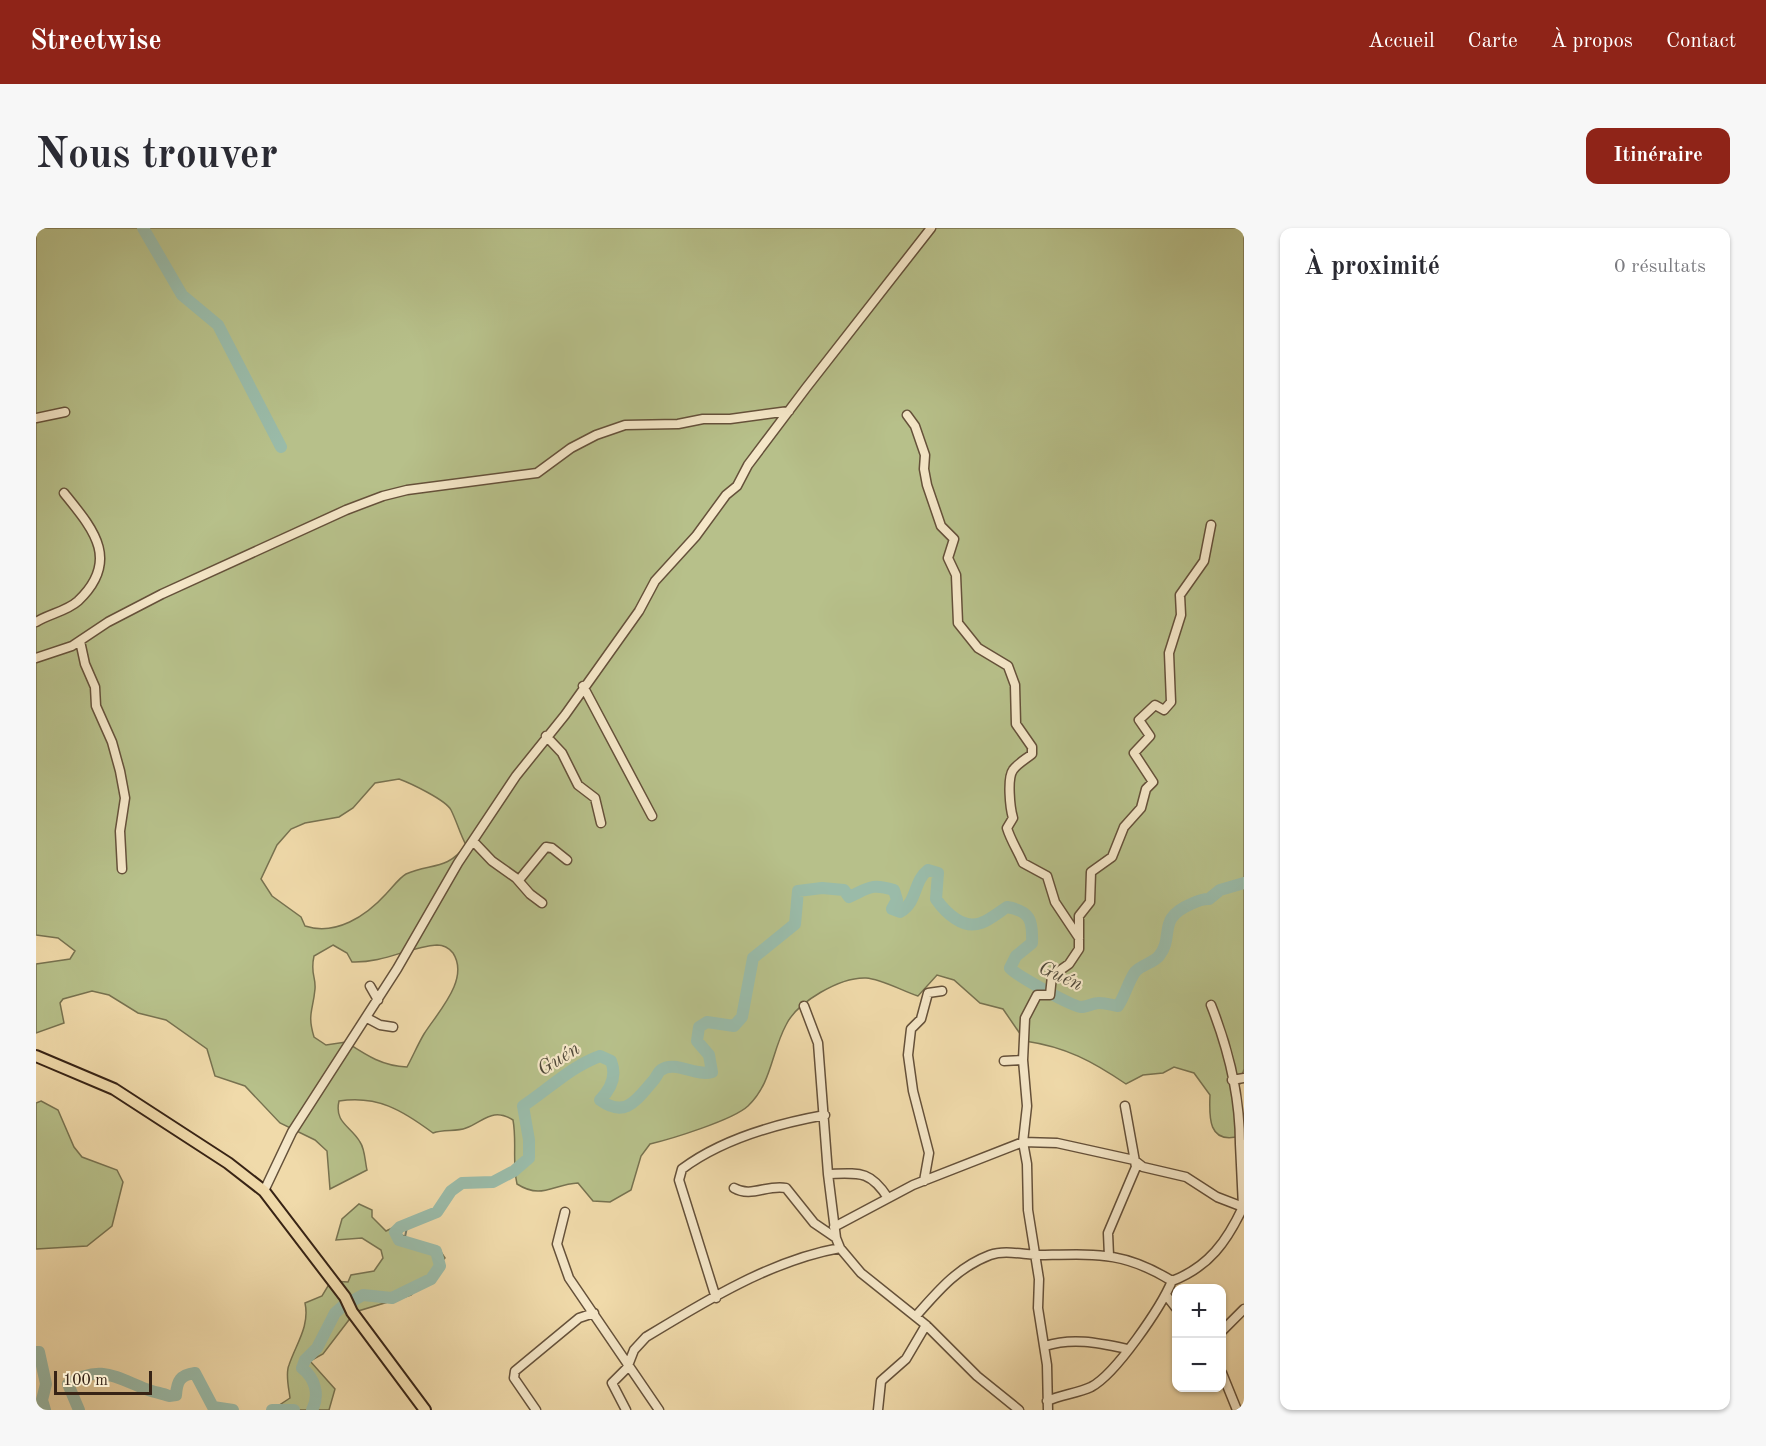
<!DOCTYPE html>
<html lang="fr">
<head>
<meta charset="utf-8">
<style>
  body { margin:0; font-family:"Old Standard TT",serif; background:#f7f7f7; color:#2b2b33 }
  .controls { position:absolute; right:18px; bottom:18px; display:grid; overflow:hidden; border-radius:12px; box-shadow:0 2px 4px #0004 }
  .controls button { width:54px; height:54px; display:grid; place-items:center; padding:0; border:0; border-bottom:2px solid #e1e1e2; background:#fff; color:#2b2b33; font:30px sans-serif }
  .scale { position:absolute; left:18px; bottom:15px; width:98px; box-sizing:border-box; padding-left:6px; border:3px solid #372315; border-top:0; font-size:16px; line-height:21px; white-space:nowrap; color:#372315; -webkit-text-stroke:4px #f5e7c8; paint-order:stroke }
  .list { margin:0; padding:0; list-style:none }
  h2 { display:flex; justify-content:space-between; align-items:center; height:78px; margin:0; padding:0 24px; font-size:26px }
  h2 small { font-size:20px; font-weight:400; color:#7c7c81 }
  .map { position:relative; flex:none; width:1208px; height:1182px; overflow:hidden; border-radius:12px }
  header { display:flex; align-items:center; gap:36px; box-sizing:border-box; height:84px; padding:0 30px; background:#8f2418; color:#fff }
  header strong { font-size:28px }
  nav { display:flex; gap:33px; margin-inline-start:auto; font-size:21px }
  .intro { display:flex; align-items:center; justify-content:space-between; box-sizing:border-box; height:144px; padding:0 36px }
  h1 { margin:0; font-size:42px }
  .button { padding:15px 27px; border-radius:12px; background:#8f2418; color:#fff; font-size:21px; font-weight:700 }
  main { display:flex; gap:36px; padding:0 36px }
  aside { flex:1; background:#fff; border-radius:12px; box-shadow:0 2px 4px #0004 }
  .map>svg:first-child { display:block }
  .green { fill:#b7c08a; stroke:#777250; stroke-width:1.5; fill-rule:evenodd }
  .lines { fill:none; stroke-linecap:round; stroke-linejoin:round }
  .stream { stroke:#727e6e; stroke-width:2 }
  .river { stroke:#9abba9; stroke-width:12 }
  .minor-casing { stroke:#65513a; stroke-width:11 }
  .major-casing { stroke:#372315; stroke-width:14 }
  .minor { stroke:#f5e7c8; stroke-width:8 }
  .major { stroke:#f0daaa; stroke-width:10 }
  .labels { text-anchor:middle; stroke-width:4.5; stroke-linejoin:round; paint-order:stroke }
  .water-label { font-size:20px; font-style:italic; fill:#50493a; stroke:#f5e7c8 }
</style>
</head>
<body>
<header>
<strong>Streetwise</strong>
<nav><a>Accueil</a><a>Carte</a><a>À propos</a><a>Contact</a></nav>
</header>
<div class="intro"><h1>Nous trouver</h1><a class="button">Itinéraire</a></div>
<main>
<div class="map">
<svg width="1208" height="1182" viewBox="0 0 1208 1182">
  <rect width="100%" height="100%" fill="#f0daaa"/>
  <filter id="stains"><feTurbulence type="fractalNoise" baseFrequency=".00333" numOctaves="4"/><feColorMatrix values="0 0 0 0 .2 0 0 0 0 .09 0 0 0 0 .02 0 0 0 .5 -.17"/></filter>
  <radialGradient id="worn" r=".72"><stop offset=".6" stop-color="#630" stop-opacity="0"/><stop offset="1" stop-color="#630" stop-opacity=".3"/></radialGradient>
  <path class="green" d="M0 0H1208V841L1202 862 1204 908C1172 917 1173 889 1174 867L1158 845 1138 839 1127 845 1107 847 1090 856C1056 833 1030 819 989 813L967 781 944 775 918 752 901 747 882 768C866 763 846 751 830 750 804 749 761 774 750 797 735 825 736 855 712 878 697 892 635 911 614 916L605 928 595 962 574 974 557 973 542 955C517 956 506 972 481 956 476 934 481 914 477 892 457 879 448 893 430 900 420 904 408 901 397 905 366 882 341 867 303 873 298 895 315 898 324 914 329 921 329 934 331 942L294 961 291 923 279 912 244 895 209 858 179 848 171 821 130 792 102 785 73 767 56 763 27 771 24 775 28 795 0 805V736L34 731 39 723 22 710 0 707ZM363 551C374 555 410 572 415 582 421 594 424 606 430 617 411 643 394 635 370 646 363 650 356 660 350 666 330 688 300 708 269 698L265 689 236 668 225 651 241 617 255 601 269 595 303 589 317 580 339 555ZM297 717 311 725 316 734C349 735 372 719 401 717 407 717 413 720 417 725 434 751 402 784 388 806 382 816 377 828 371 839 346 838 330 827 310 814L290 817 278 809C271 786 277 783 279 761 280 748 274 746 278 728Z
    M5 873 22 882 38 919 46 929 81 942 87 954 76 998 51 1018 0 1021V875Z
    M323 976 336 982V989L350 1003 356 1000 371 1010 403 1021 409 1030 375 1067 319 1084 287 1126 274 1133 299 1161 293 1182H249L242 1178 254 1170C253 1161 249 1146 253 1137 260 1116 274 1098 269 1075L286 1068 295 1053 312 1054 315 1047 338 1043 347 1030 345 1022 326 1010 300 1012 306 991Z"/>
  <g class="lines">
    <path class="stream" d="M363 1012 369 1009 372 994"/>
    <path class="river" d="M107 0 146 67 182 97 245 219
      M0 1124H3L10 1156 6 1172 9 1182
      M43 1182 32 1156C64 1136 79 1149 110 1161 117 1164 125 1165 133 1168L140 1167C141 1153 144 1147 159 1145L177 1179 197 1182
      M236 1182H258
      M276 1182C284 1167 279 1150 266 1140L269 1132 281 1120 299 1085 307 1078 327 1067 356 1070 395 1051 404 1038 400 1023 363 1012 359 1004 364 999 401 984 415 963 426 955 457 954 478 943 493 930V912L487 878C513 861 534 839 564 828L575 833C581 848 575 861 564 872 590 891 601 871 617 853 620 850 622 844 625 842 639 832 660 849 676 844L673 827 661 813 663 799 671 794 698 798 706 789 717 730 759 696 762 663 786 660 808 662 813 669C833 660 835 655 858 662L861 672 856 681 864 684C882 674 877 653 892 642L902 645 900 671C909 684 927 702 945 695 954 692 963 684 971 679 994 683 997 692 996 715L980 728 974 740C980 747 1035 778 1045 779 1051 779 1057 775 1063 775 1070 775 1076 777 1082 778 1089 768 1092 754 1099 744 1105 737 1117 735 1123 728 1139 708 1120 691 1155 676 1161 673 1166 671 1173 671L1184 662 1208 655"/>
    <g class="minor-casing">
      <path id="minor" d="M871 187 879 198 889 227 888 241 891 257 905 298 918 311 912 330 920 347 922 395 942 420 972 438 979 457 980 496 996 519V526C990 531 981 536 977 542 971 550 974 580 977 590L971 600C975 613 982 623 987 635L1011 648 1019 674 1043 710
        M0 190 29 184
        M0 394C13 386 31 383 42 373 85 332 57 301 28 265
        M44 413 49 436 59 459 60 478 76 514 84 543 89 570 84 603 86 641
        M0 430 36 418 72 394 126 366 310 282 347 268 371 262 501 245 535 220 560 207 589 197 642 196 667 191H694L753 183
        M547 458 616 588
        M510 508 526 525 542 557 559 570 565 595
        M437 613 456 633 480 650 494 666 506 675
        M483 652 510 619 516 620 531 632
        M334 758 342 772
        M1175 777C1192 820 1204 869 1204 916
        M768 778 782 815 792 946 800 1010 804 1020 825 1045 890 1097 941 1148 983 1182
        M331 790 344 797 357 799
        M987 832 989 790 1001 767H1014L1016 748 1033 736 1043 721V688L1054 674 1055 644 1076 629 1088 599 1105 580 1110 561 1117 554 1098 525 1114 508 1103 492 1119 477 1128 482 1135 474 1133 425 1145 387 1144 367 1168 333 1175 297
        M968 833 987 832 991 878 987 914 1021 915 1098 932 1107 939 1150 949 1181 969 1207 979C1191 1013 1173 1039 1136 1053
        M1196 852 1208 850
        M1208 916H1204L1207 979 1208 977
        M792 946C823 945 834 942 852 970
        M888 953 893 925 877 863 872 827 875 801 885 791 892 765 906 763
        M698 960C715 970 732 956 750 960L778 995 800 1010
        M228 963 256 904 361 741 422 635 480 548 529 487 603 383 619 353 660 308 690 267 701 258 712 237 770 160 895 0
        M529 984 521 1016 533 1050 623 1182
        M798 999 877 957 987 914 991 936 992 982 1003 1051 1002 1080 1011 1137 1012 1182
        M1073 1028 1072 1005 1100 939 1089 878
        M1130 1067 1140 1080
        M680 1070 643 952 646 941C686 911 739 896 789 887
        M880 1088C902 1063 922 1039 954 1027 971 1021 991 1028 1009 1027 1062 1026 1089 1024 1136 1053 1125 1079 1080 1146 1055 1159 1042 1165 1025 1167 1011 1173
        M1186 1103 1208 1081
        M1009 1118C1037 1109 1063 1115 1092 1121
        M1186 1145 1201 1182
        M500 1182 478 1150 479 1143 543 1090 558 1085
        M590 1182 576 1155 591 1140 598 1122 610 1109C669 1073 736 1032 804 1020
        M842 1182 845 1153 870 1131 890 1097"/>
    </g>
    <g class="major-casing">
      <path id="major" d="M0 828 78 861 192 935 228 963 309 1069 316 1084 389 1182"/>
    </g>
    <use href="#minor" class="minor"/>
    <use href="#major" class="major"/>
  </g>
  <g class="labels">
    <g class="water-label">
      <text transform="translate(1025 747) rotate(24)" y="7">Guén</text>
      <text transform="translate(522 830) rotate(-32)" y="7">Guén</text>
    </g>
  </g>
  <rect width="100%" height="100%" filter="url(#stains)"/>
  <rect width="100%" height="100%" fill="url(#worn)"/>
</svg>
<div class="controls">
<button>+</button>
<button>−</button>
</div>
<div class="scale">100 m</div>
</div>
<aside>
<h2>À proximité<small>0 résultats</small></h2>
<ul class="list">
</ul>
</aside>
</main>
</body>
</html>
